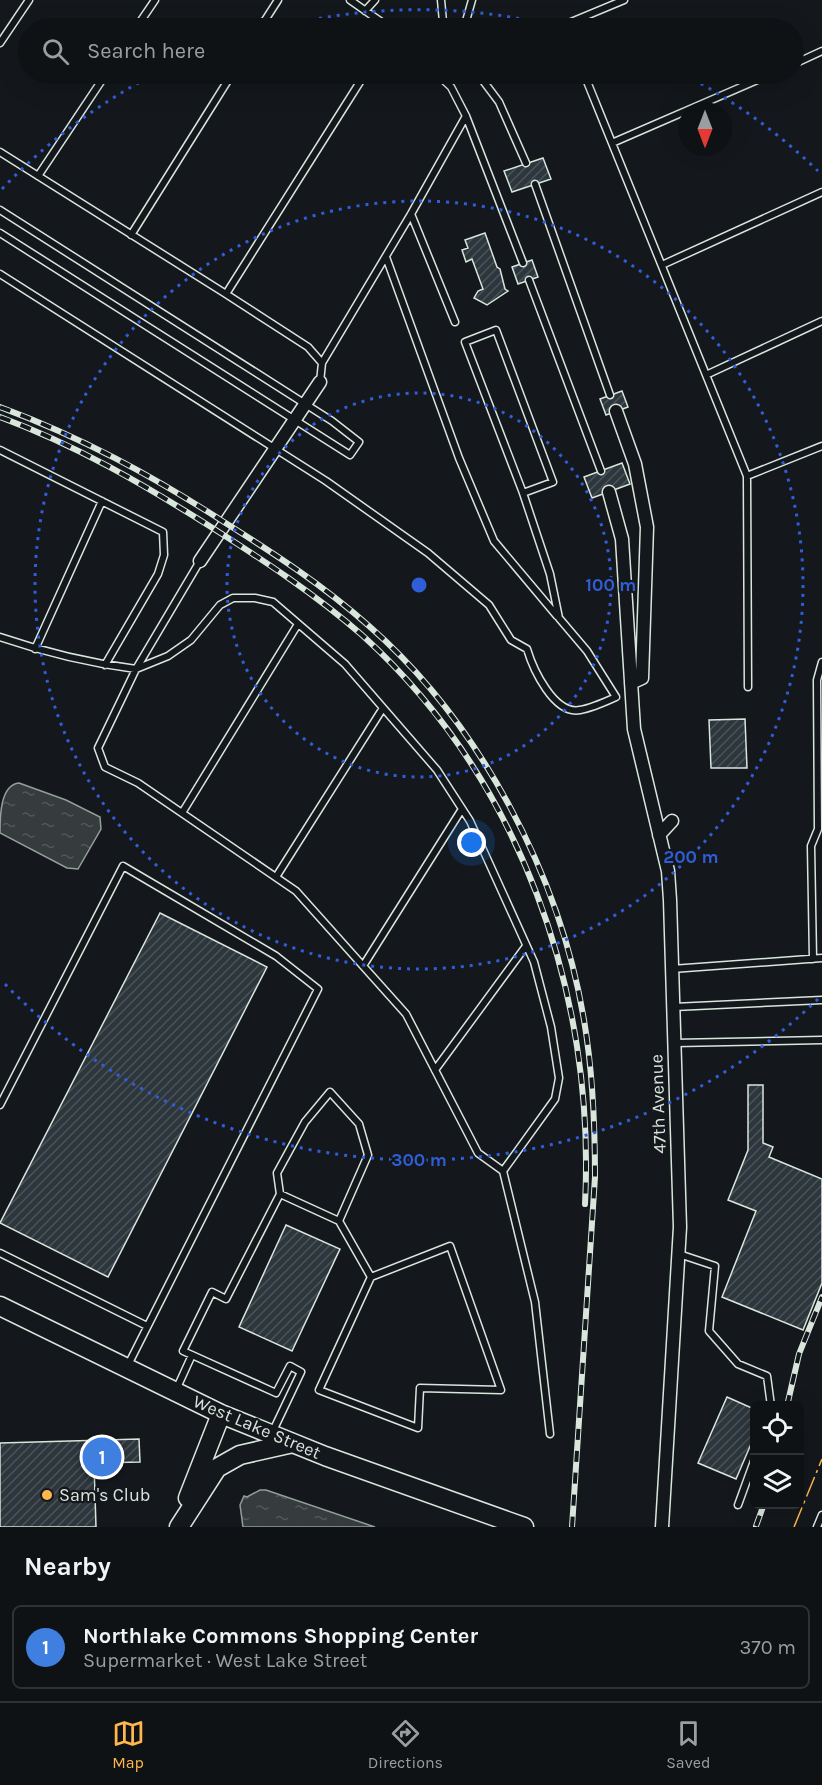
<!DOCTYPE html>
<html lang="en">
<head>
<meta charset="utf-8">
<style>
  body { margin:0; font-family:Karla,sans-serif; background:#1d2022; color:#f1f3f6 }
  .controls { position:absolute; right:18px; bottom:18px; display:grid; overflow:hidden; border-radius:9px; box-shadow:0 6px 24px #0002 }
  .controls button { width:54px; height:54px; display:grid; place-items:center; padding:0; border:0; border-bottom:2px solid #2f3234; background:#0f1215; color:#f1f3f6; font:30px sans-serif }
  .compass { position:absolute; left:678px; top:102px; width:54px; height:54px; border-radius:50%; background:#0f1215; box-shadow:0 6px 24px #0002; rotate:180deg }
  .you { position:absolute; left:472px; top:843px; width:21px; height:21px; margin:-15px; border:4px solid #fff; border-radius:50%; background:#1a73e8; box-shadow:0 0 0 9px #1a73e833 }
  .badge { display:grid; place-items:center; width:39px; height:39px; border-radius:50%; background:#ffb74d; color:#fff; font-size:20px; font-weight:700 }
  .pin { position:absolute; translate:-50% -50%; border:3px solid #fff; box-shadow:0 2px 6px #0006 }
  .list { margin:0; padding:0; list-style:none }
  h2 { display:flex; justify-content:space-between; align-items:center; height:78px; margin:0; padding:0 24px; font-size:26px }
  h2 small { font-size:20px; font-weight:400; color:#9b9ea0 }
  .list li { display:grid; grid-template-columns:39px 1fr auto; gap:18px; align-items:center; box-sizing:border-box; height:84px; margin:0 12px 12px; padding:0 12px; border:2px solid #2f3234; border-radius:9px }
  .list b { display:block; font-size:22px; white-space:nowrap }
  .list p { margin:0; font-size:20px; white-space:nowrap; color:#9b9ea0 }
  .list em { font-size:20px; font-style:normal; color:#9b9ea0 }
  .icon { flex:none; width:33px; height:33px; fill:none; stroke:currentColor; stroke-width:2; stroke-linecap:round; stroke-linejoin:round }
  .map { position:relative; flex:none; width:822px; height:1527px; overflow:hidden }
  .search { position:absolute; background:#0f1215; box-shadow:0 6px 24px #0002; left:18px; right:18px; top:18px; height:66px; display:flex; align-items:center; gap:15px; box-sizing:border-box; padding:0 21px; border-radius:33px; color:#9b9ea0; font-size:22px }
  .sheet { height:174px; background:#0f1215 }
  nav { display:flex; justify-content:space-around; align-items:center; box-sizing:border-box; height:84px; border-top:2px solid #2f3234; background:#0f1215; font-size:16px; color:#9b9ea0 }
  nav a { display:grid; justify-items:center; gap:3px }
  nav .on { color:#ffb74d }
  .map>svg:first-child { display:block }
  .water { fill:url(#water-ripples); stroke:#939e99; stroke-width:1.5 }
  .building { fill:url(#building-hatch); stroke:#d8e6dc; stroke-width:1.5 }
  .lines { fill:none; stroke-linecap:round; stroke-linejoin:round }
  .service-casing { stroke:#d8e6dc; stroke-width:9 }
  .minor-casing { stroke:#d8e6dc; stroke-width:15 }
  .primary-casing { stroke:#d8e6dc; stroke-width:21 }
  .service { stroke:#14181c; stroke-width:6 }
  .minor { stroke:#14181c; stroke-width:12 }
  .primary { stroke:#14181c; stroke-width:18 }
  .rail-casing { stroke:#d8e6dc; stroke-width:6 }
  .rail { stroke:#14181c; stroke-width:4; stroke-dasharray:11; stroke-linecap:butt }
  .power { stroke:#ffb74d; stroke-width:1.5; stroke-dasharray:21 4.5 3 4.5; stroke-linecap:butt }
  .ring { fill:none; stroke:#305dd8; stroke-width:3; stroke-dasharray:3 6 }
  .poi-dot { fill:#ffb74d; stroke:#14181c; stroke-width:2 }
  .labels { text-anchor:middle; stroke-width:4.5; stroke-linejoin:round; paint-order:stroke }
  .street-label { font-size:18px; fill:#d8e6dc; stroke:#14181c }
  .poi-label { font-size:18px; fill:#d8e6dc; stroke:#14181c; text-anchor:start }
  .centre { fill:#305dd8; stroke:#14181c; stroke-width:3 }
  .ring-label { font-size:18px; text-anchor:middle; font-weight:bold; fill:#305dd8; stroke:#14181c; stroke-width:4.5; stroke-linejoin:round; paint-order:stroke }
</style>
</head>
<body>
<div class="map">
<svg width="822" height="1527" viewBox="0 0 822 1527">
  <defs>
    <pattern id="water-ripples" width="26" height="14" patternUnits="userSpaceOnUse" patternTransform="scale(1.5)"><rect width="26" height="14" fill="#363b3e"/><path d="M2 4q2-2 4 0t4 0M15 11q2-2 4 0t4 0" fill="none" stroke="#525759"/></pattern>
    <pattern id="building-hatch" width="6" height="6" patternUnits="userSpaceOnUse" patternTransform="scale(1.5)"><rect width="6" height="6" fill="#2c363c"/><path d="M-1 1l2-2M0 6l6-6M5 7l2-2" fill="none" stroke="#4a5358"/></pattern>
  </defs>
  <rect width="100%" height="100%" fill="#14181c"/>
  <path class="water" d="M19 783 66 800 100 817 101 829 78 869 67 868 0 833C0 817 0 785 19 783Z
    M260 1490H266L375 1527H243L240 1505 244 1496 247 1497Z"/>
  <path class="building" d="M543 158 551 179 512 192 504 171Z
    M485 233 497 267 500 269 505 289 508 291 487 305 474 298 478 291 483 289 472 259 466 262 462 250 468 248 465 240Z
    M532 260 538 277 518 284 512 267Z
    M622 391 628 407 606 415 600 399Z
    M622 463 630 484 592 498 584 477Z
    M745 719 747 768H711L709 720Z
    M160 913 267 967 108 1277 0 1223Z
    M748 1085H763V1143L773 1147 769 1157 822 1179V1283L803 1330 722 1297 756 1211 728 1200 748 1150Z
    M286 1225 340 1249 292 1351 239 1327Z
    M727 1397 754 1409V1437L736 1479 698 1463Z
    M139 1439 140 1462 94 1463 96 1527H0V1443Z"/>
  <g class="lines">
    <g class="service-casing">
      <path id="service" d="M350 0 390 28
        M441 0 443 22 447 28
        M365 11 375 0
        M136 28 155 0
        M260 28 278 0
        M464 28 472 0
        M566 28 564 25 624 0
        M0 43 29 0
        M794 64 822 51
        M437 74 451 87 466 116 523 263
        M478 74 499 102 526 163
        M584 74 747 476 748 687
        M612 143 771 74
        M0 152 226 294
        M38 176 106 74
        M535 184 610 395
        M0 210 332 421 359 442 350 455 0 233
        M411 214 455 322
        M131 235 232 74
        M386 257 459 458 494 541 557 616
        M662 265 822 192
        M0 274 326 481 428 553 489 605 511 640 527 649C533 669 554 715 580 710 592 708 605 702 616 697L587 651 559 618 550 574 523 493 465 342 496 330 553 482 523 493
        M529 280 601 471
        M322 363 411 214 466 116
        M706 375 822 321
        M320 382 322 363 308 347 226 294 365 74
        M0 450 163 532 164 555 158 574 105 665
        M747 476 822 446
        M0 637C44 652 89 663 136 669L98 748 105 767 138 783 296 891 406 1014 478 1153 503 1171 555 1099 559 1078 551 1027 534 962 470 821 437 770 345 664 273 602 255 598H233L220 605 191 640 168 656 136 669 200 561
        M35 649 102 501
        M182 813 298 624
        M276 877 383 708
        M813 959 811 846 818 829 817 680 822 662
        M363 966 462 809
        M672 969 822 958
        M674 1007 822 1000
        M675 1043 822 1040
        M435 1070 526 946
        M0 1105 123 866 276 956 318 989 128 1365
        M503 1171 535 1302 550 1434
        M339 1221 371 1277 319 1390 418 1428 420 1388 501 1390 450 1246 371 1277
        M0 1253 147 1326
        M679 1254 715 1266 709 1331 738 1364 767 1376 771 1406
        M192 1355 183 1351 212 1292 226 1299 280 1194 277 1173 305 1122 330 1092 359 1124 368 1155 339 1221 280 1194
        M176 1390 192 1355 276 1393 290 1366 301 1372 272 1433
        M738 1505 754 1461
        M817 1527 822 1515"/>
    </g>
    <g class="minor-casing">
      <path id="minor" d="M616 411 635 464 647 527 642 678 631 683
        M609 492 622 539 634 729 668 871 670 900 680 1227 662 1527
        M200 561 320 382
        M659 835 672 821"/>
    </g>
    <g class="primary-casing">
      <path id="primary" d="M0 1306 221 1414 325 1456 524 1527
        M188 1498 221 1414
        M179 1527 217 1468 240 1455 293 1443"/>
    </g>
    <use href="#service" class="service"/>
    <use href="#minor" class="minor"/>
    <use href="#primary" class="primary"/>
    <g class="rail-casing">
      <path id="rail" d="M0 407C81 437 151 475 224 522 275 554 324 586 369 626 480 723 560 876 584 1020 593 1073 595 1125 595 1177L572 1527
        M0 417C76 445 143 484 211 527 263 560 315 594 362 635 520 778 596 994 585 1204
        M787 1406 799 1354 822 1297
        M756 1526 764 1504"/>
    </g>
    <use href="#rail" class="rail"/>
    <path class="power" d="M794 1527 822 1459"/>
  </g>
  <g class="ring">
    <circle cx="419" cy="585" r="192"/>
    <circle cx="419" cy="585" r="384"/>
    <path d="M818 999A575 575 0 0 1 2 981M2 189A575 575 0 0 1 153 75M275 28A575 575 0 0 1 563 28M685 75A575 575 0 0 1 818 171"/>
  </g>
  <circle class="poi-dot" cx="47" cy="1495" r="6"/>
  <g class="labels">
    <g class="street-label">
      <text transform="translate(658 1104) rotate(-92)" y="6">47th Avenue</text>
      <text transform="translate(257 1427) rotate(23)" y="6">West Lake Street</text>
    </g>
    <g class="poi-label">
      <text x="59" y="1501">Sam's Club</text>
    </g>
  </g>
  <circle cx="419" cy="585" r="9" class="centre"/>
  <g class="ring-label">
    <text x="611" y="591">100 m</text>
    <text x="691" y="863">200 m</text>
    <text x="419" y="1166">300 m</text>
  </g>
</svg>
<div class="controls">
<button><svg class="icon" aria-label="locate" viewBox="0 0 24 24"><circle cx="12" cy="12" r="6"/><path d="M12 2v4M12 18v4M2 12h4M18 12h4"/></svg></button>
<button><svg class="icon" aria-label="layers" viewBox="0 0 24 24"><path d="M12 4l9 5-9 5-9-5zM3 14l9 5 9-5"/></svg></button>
</div>
<svg class="compass" viewBox="-18 -18 36 36"><path d="M0-13l5 13h-10z" fill="#e53935"/><path d="M0 13l5-13h-10z" fill="#9b9ea0"/></svg>
<div class="you"></div>
<div class="pin badge" style="left:102px;top:1457px;background:#3f7fe0">1</div>
<div class="search"><svg class="icon" aria-label="search" viewBox="0 0 24 24"><circle cx="10" cy="10" r="6"/><path d="M15 15l6 6"/></svg>Search here</div>
</div>
<section class="sheet">
<h2>Nearby<small></small></h2>
<ul class="list">
<li><span class="badge" style="background:#3f7fe0">1</span><div><b>Northlake Commons Shopping Center</b><p>Supermarket · West Lake Street</p></div><em>370 m</em></li>
</ul>
</section>
<nav>
<a class="on"><svg class="icon" aria-label="map" viewBox="0 0 24 24"><path d="M3 6l6-2 6 2 6-2v14l-6 2-6-2-6 2zM9 4v14M15 6v14"/></svg>Map</a>
<a><svg class="icon" aria-label="directions" viewBox="0 0 24 24"><path d="M12 3l9 9-9 9-9-9zM9 14v-3h6M13 9l2 2-2 2"/></svg>Directions</a>
<a><svg class="icon" aria-label="saved" viewBox="0 0 24 24"><path d="M7 4h10v16l-5-4-5 4z"/></svg>Saved</a>
</nav>
</body>
</html>
